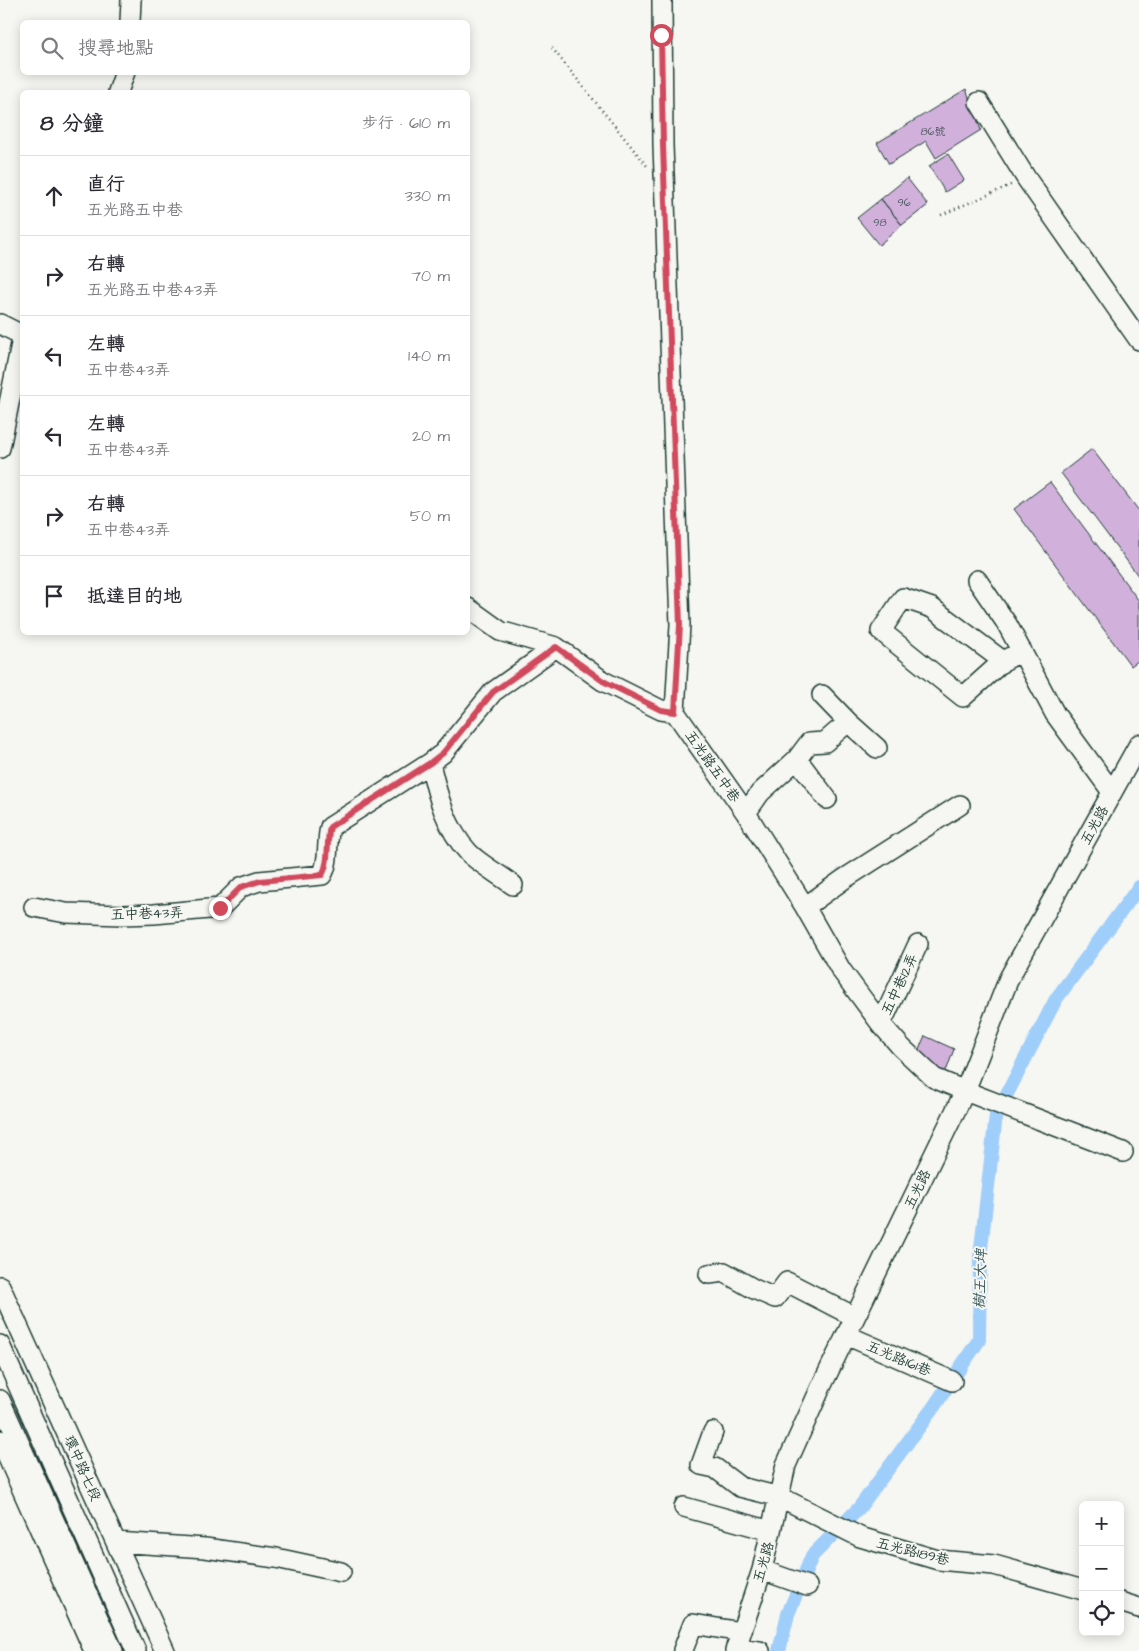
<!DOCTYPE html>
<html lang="zh-TW">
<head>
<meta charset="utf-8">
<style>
  body { margin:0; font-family:"Architects Daughter","LXGW WenKai TC",sans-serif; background:#f7f7f7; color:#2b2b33 }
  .controls { position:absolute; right:15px; bottom:15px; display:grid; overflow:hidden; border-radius:8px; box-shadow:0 2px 12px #0003 }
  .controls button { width:45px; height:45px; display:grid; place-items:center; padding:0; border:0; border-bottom:1px solid #e1e1e2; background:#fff; color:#2b2b33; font:25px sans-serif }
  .stop { position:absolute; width:15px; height:15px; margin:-11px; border:4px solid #d1495b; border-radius:50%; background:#fff }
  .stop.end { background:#d1495b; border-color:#fff; box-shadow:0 1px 5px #0008 }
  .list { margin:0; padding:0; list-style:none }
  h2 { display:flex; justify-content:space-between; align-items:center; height:65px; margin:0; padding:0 20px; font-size:21px }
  h2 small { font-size:16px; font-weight:400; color:#7c7c81 }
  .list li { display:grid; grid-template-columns:32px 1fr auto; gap:15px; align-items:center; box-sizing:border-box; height:80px; padding:0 20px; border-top:1px solid #e1e1e2 }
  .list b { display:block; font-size:19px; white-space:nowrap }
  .list p { margin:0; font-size:16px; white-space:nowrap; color:#7c7c81 }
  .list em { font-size:16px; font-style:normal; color:#7c7c81 }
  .icon { flex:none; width:28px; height:28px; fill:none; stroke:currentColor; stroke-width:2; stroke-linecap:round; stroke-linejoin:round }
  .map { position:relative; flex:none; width:1139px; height:1651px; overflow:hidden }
  .search { position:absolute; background:#fff; box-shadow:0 2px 12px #0003; left:20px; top:20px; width:450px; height:55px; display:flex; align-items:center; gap:12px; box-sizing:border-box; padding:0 18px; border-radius:8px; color:#7c7c81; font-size:19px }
  .panel { position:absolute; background:#fff; box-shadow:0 2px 12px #0003; left:20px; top:90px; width:450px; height:545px; border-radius:8px }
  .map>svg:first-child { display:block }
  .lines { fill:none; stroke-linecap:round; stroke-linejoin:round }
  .canal { stroke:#9fcefb; stroke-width:14 }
  .building { fill:#d1b0dc; stroke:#1f3d34 }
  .minor-casing { stroke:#1f3d34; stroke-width:22 }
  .path { stroke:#1f3d34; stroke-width:2.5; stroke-dasharray:1 4; stroke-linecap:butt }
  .minor { stroke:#f6f6f2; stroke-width:19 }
  .route { stroke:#d1495b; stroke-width:6 }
  .labels { text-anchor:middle; stroke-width:4; stroke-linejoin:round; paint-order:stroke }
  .number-label { font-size:11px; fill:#4c5a5e }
  .street-label { font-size:14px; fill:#1f3d34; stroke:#f6f6f2 }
  .water-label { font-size:15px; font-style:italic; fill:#395a5c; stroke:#f6f6f2 }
</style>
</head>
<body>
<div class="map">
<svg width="1139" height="1651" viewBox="0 0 1139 1651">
  <rect width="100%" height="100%" fill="#f6f6f2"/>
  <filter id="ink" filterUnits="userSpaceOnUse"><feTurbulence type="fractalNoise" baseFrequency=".02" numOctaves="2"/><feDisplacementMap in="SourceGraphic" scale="10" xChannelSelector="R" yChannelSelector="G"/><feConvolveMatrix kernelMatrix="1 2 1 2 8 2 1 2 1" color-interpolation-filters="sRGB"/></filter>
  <g filter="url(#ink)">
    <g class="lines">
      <path class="canal" d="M779 1651 788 1614 812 1556 859 1508 933 1408 979 1340 980 1257 996 1115 1056 999 1139 887"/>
    </g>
    <path class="building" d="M966 89 981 130 936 158 926 141 889 164 877 143Z
      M948 154 964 180 945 192 929 166Z
      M907 178 928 205 902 225 881 199Z
      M881 199 902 225 879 245 857 218Z
      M1092 449 1139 511V577L1061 473Z
      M1050 482 1139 601V660L1131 666 1014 509Z
      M925 1036 954 1049 947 1069 938 1075 916 1055Z"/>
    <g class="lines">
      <g class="minor-casing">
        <path id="minor" d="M662 0 663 145 680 625 675 712 746 813 805 907 841 970 881 1024 901 1047 934 1078 965 1091 1123 1152
          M130 22 131 0
          M118 92 125 72
          M979 102 1026 178 1139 340
          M0 324 22 335
          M0 448 22 339
          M977 580 1007 624 1055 714 1112 792
          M468 608 500 631 556 647 603 681 661 710 675 712
          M1003 661 963 697 881 631 903 598 932 608 1003 661 1022 651
          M848 722 877 748
          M797 759 827 799
          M430 763C437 794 446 829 469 853 480 864 500 875 513 885
          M746 813 760 793 797 759 809 743 825 742 848 722 822 695
          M34 907 66 913 122 915 154 914 220 908 241 887 259 881 322 875C330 862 326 842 330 827L430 763 443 753 493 692 556 647
          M805 907 844 879 960 805
          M881 1024 918 944
          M709 1274 724 1272 754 1289 775 1298 787 1282 855 1317
          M0 1286 165 1651
          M846 1335 952 1381
          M0 1345 136 1651
          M0 1400 113 1651
          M713 1432 701 1465 715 1468 740 1487 780 1497 860 1537 938 1560 994 1565 1083 1590
          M0 1440 94 1651
          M684 1507 771 1531
          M116 1542 205 1548 276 1558 341 1572
          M762 1570 807 1586
          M1120 1602 1139 1608
          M736 1647 760 1651
          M683 1650 693 1624 741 1632
          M735 1651 762 1570 786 1465 821 1387 965 1091 1009 978 1139 744"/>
      </g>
      <path class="path" d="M552 48 647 166
        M941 215 1013 184"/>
      <use href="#minor" class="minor"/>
    </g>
  </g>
  <g class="lines" filter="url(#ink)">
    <path class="route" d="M220 908 241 887 260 881 322 875C330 862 326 842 330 827L430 763 443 753 493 692 556 647 603 681 661 710 675 712 680 625 663 145 661 35"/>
  </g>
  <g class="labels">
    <g class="number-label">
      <text x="933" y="135">86號</text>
      <text x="904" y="206">96</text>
      <text x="880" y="226">98</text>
    </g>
    <g class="street-label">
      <text transform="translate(713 766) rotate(55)" y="5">五光路五中巷</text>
      <text transform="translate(1094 825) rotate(-61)" y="5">五光路</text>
      <text transform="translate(147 913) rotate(-2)" y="5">五中巷43弄</text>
      <text transform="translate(899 984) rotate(-65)" y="5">五中巷12弄</text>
      <text transform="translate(917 1189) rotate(-64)" y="5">五光路</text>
      <text transform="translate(899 1358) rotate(23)" y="5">五光路161巷</text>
      <text transform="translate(83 1468) rotate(66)" y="5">環中路七段</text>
      <text transform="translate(913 1551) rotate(14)" y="5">五光路189巷</text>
      <text transform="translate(763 1562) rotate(-74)" y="5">五光路</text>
    </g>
    <g class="water-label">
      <text transform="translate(980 1279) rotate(-88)" y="5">樹王大埤</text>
    </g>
  </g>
</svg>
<div class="controls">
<button>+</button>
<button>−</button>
<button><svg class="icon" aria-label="locate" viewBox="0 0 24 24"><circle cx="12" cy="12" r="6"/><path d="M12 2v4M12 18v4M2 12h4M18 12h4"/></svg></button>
</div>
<div class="stop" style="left:661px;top:35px"></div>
<div class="stop end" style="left:220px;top:908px"></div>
<div class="search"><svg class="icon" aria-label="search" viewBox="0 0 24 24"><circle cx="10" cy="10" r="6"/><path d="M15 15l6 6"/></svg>搜尋地點</div>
<section class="panel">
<h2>8 分鐘<small>步行 · 610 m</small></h2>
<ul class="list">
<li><svg class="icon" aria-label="ahead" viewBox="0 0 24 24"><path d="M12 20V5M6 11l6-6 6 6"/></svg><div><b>直行</b><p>五光路五中巷</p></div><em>330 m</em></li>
<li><svg class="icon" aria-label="right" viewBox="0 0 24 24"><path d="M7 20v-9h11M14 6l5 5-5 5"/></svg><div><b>右轉</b><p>五光路五中巷43弄</p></div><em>70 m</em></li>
<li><svg class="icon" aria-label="left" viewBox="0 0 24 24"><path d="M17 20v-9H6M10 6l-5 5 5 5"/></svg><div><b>左轉</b><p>五中巷43弄</p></div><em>140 m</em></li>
<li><svg class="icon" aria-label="left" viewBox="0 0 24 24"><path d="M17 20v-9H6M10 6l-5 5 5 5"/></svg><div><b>左轉</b><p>五中巷43弄</p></div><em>20 m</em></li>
<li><svg class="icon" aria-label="right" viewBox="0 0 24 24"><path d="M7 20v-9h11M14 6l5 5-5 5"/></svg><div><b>右轉</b><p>五中巷43弄</p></div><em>50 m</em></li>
<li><svg class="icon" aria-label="arrive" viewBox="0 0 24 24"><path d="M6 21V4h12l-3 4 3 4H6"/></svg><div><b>抵達目的地</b></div></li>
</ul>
</section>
</div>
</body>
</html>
